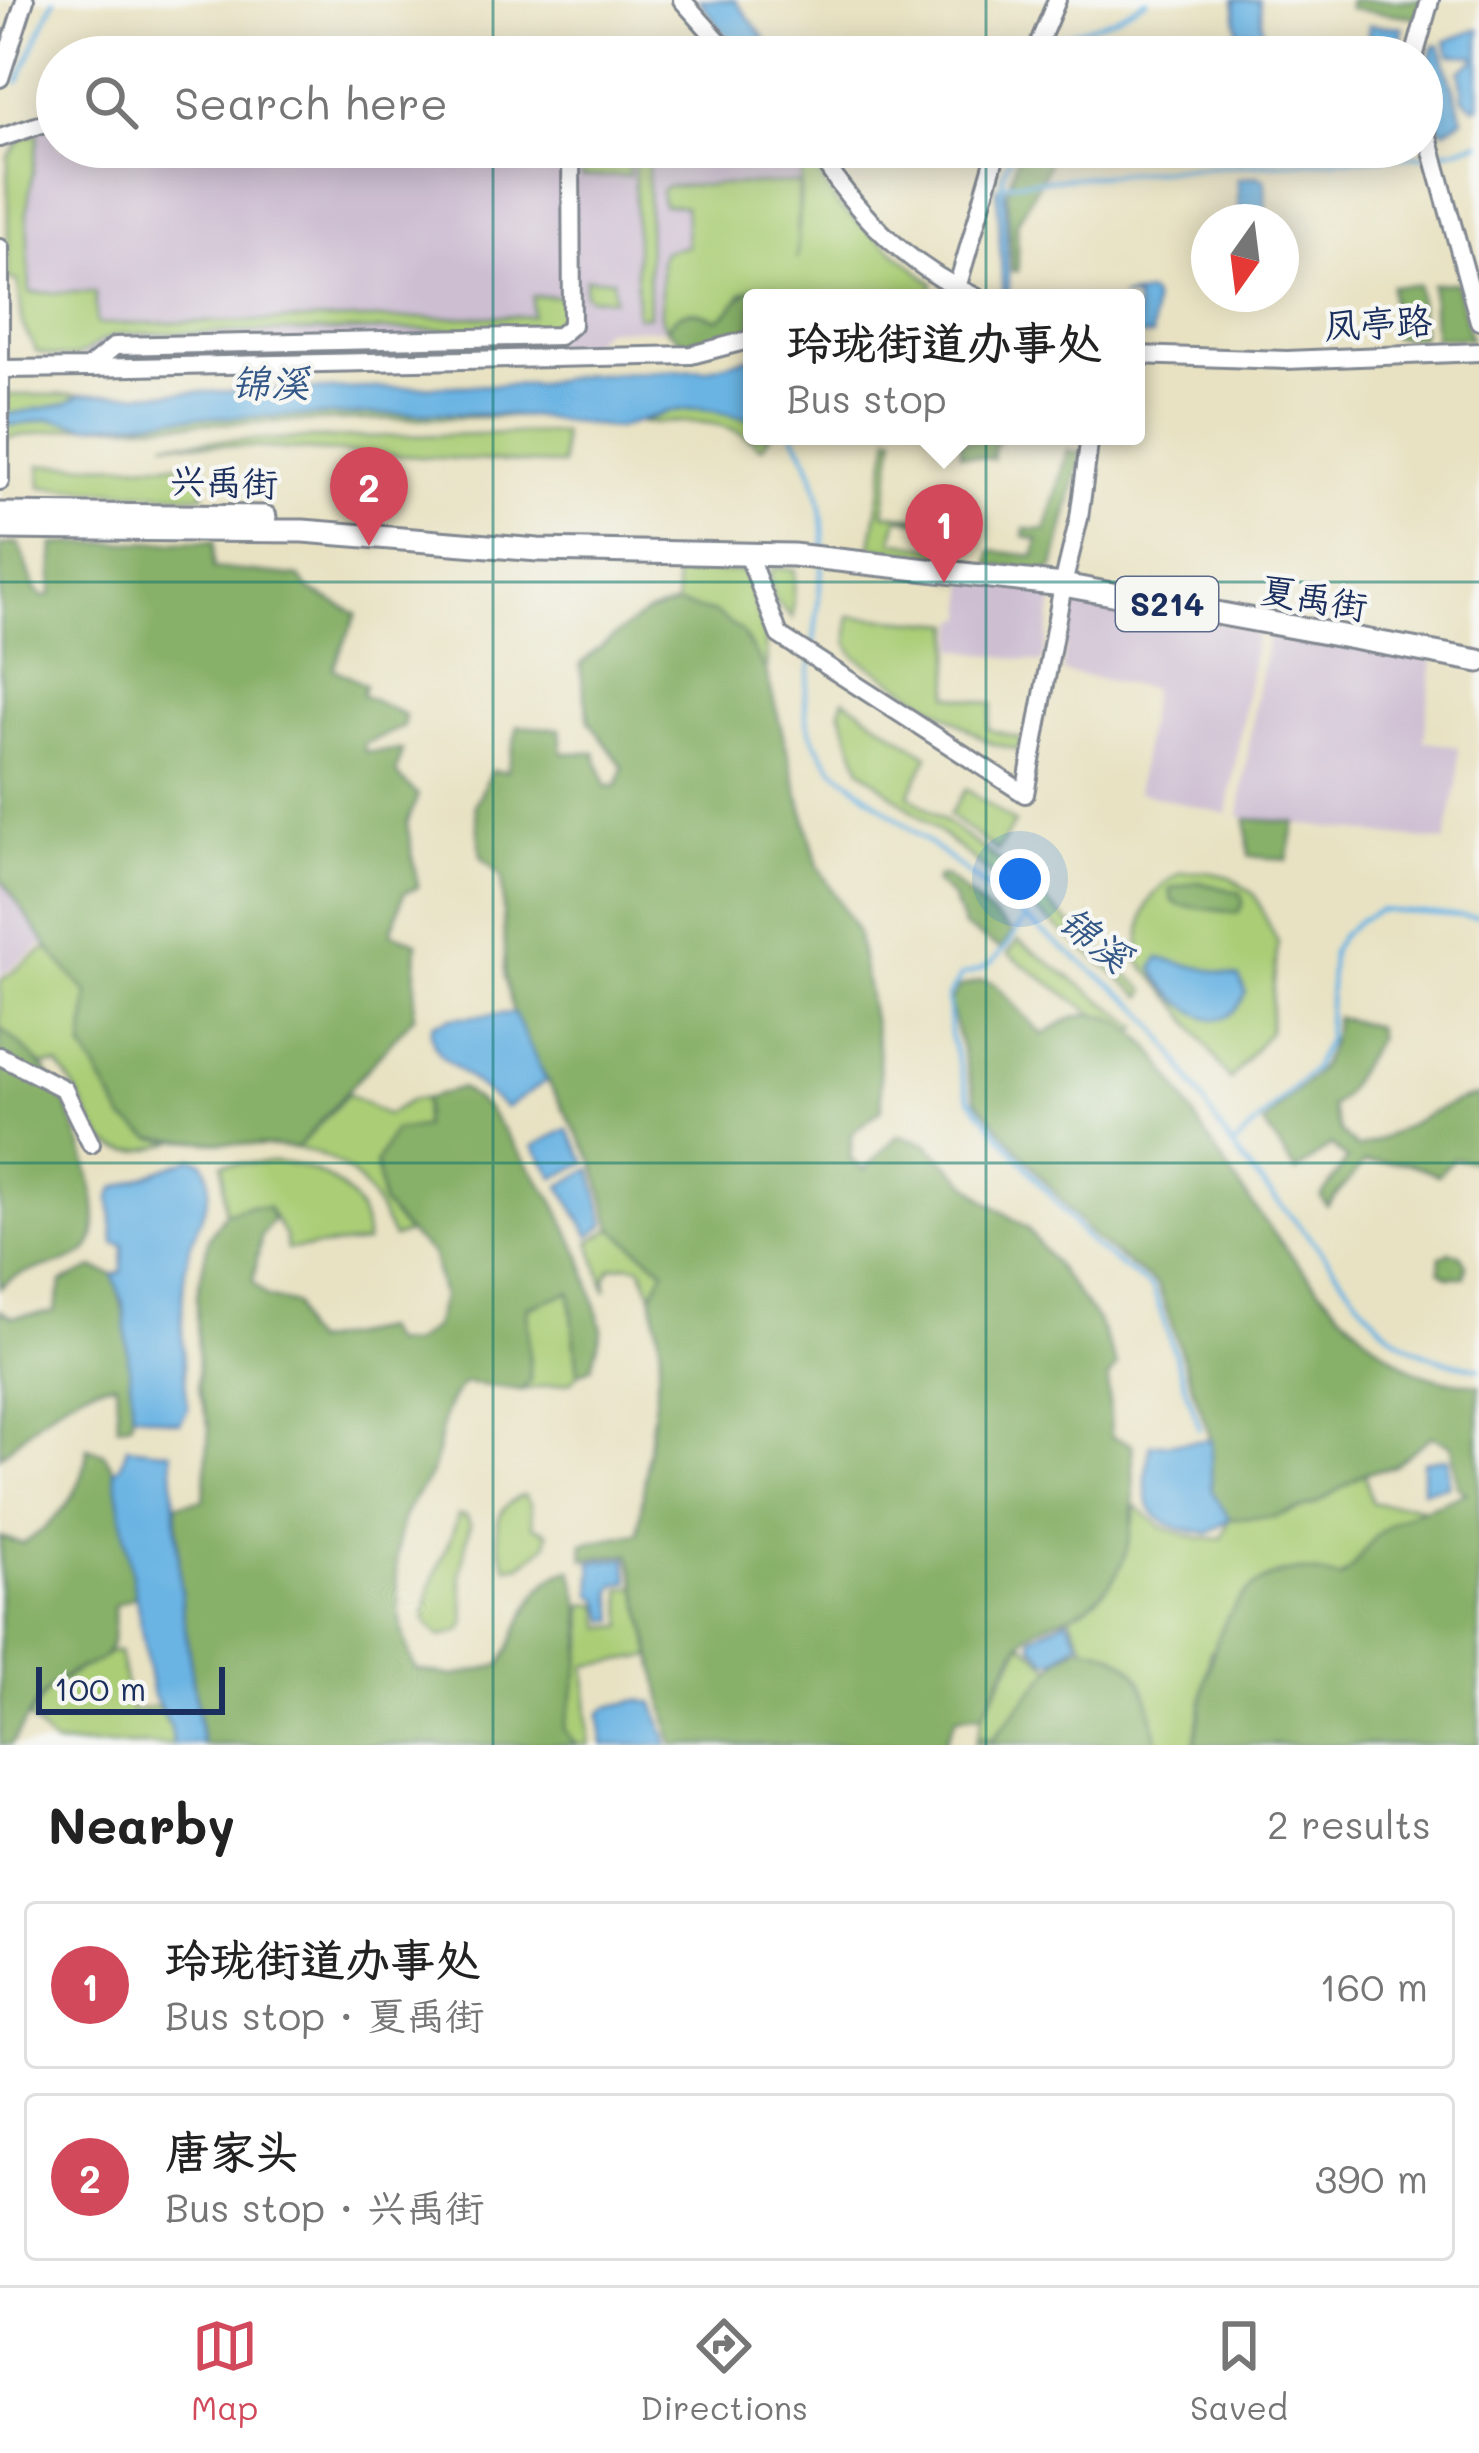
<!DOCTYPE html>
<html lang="en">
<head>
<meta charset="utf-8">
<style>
  body { margin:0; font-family:Mali,"LXGW WenKai TC",sans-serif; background:#f6f6f6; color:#222 }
  .compass { position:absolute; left:1191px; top:204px; width:108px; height:108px; border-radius:50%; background:#fff; box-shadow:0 6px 30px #0003; rotate:194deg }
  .scale { position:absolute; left:36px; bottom:30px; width:189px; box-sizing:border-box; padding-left:12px; border:6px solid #1b2f5e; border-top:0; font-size:33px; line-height:42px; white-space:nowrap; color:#1b2f5e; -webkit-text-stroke:9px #f6f6f2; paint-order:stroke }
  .you { position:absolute; left:1020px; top:879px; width:42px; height:42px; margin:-30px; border:9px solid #fff; border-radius:50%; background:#1a73e8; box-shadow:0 0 0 18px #1a73e833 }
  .badge { display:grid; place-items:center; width:78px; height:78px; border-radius:50%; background:#d1495b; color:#fff; font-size:39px; font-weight:700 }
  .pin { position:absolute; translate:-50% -99px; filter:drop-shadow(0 3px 6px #0008) }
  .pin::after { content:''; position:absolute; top:63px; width:42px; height:36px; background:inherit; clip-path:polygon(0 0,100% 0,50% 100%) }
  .popup { position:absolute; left:743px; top:289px; width:402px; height:156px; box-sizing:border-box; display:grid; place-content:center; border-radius:12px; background:#fff; filter:drop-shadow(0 3px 9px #0005); font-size:39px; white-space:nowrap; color:#767676 }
  .popup b { font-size:45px; color:#222 }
  .popup::after { content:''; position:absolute; left:50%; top:100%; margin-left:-24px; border:24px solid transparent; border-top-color:#fff }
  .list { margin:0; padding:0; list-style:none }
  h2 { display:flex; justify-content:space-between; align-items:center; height:156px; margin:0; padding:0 48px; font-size:51px }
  h2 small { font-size:39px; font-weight:400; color:#767676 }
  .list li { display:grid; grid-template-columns:78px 1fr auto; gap:36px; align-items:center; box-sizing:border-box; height:168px; margin:0 24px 24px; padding:0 24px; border:3px solid #e0e0e0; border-radius:12px }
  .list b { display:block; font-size:45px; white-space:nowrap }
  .list p { margin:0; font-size:39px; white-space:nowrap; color:#767676 }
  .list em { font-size:39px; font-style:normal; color:#767676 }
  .icon { flex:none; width:66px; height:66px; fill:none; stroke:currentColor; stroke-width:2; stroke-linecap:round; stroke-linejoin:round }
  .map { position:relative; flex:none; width:1479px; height:1745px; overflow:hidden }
  .search { position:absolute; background:#fff; box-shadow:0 6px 30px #0003; left:36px; right:36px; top:36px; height:132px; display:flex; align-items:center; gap:30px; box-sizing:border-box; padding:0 42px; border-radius:66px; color:#767676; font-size:45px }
  .sheet { height:540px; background:#fff }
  nav { display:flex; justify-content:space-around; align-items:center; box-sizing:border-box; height:168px; border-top:3px solid #e0e0e0; background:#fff; font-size:33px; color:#767676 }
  nav a { display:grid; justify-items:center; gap:6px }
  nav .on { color:#d1495b }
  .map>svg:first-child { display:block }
  .industrial { fill:#cdbed2 }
  .green { fill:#aacd76; stroke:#627e6a; stroke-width:3 }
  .forest { fill:#87b067; stroke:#517062; stroke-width:3 }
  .water { fill:#6bb4e3; stroke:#4372a0; stroke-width:3 }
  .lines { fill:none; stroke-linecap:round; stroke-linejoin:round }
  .stream { stroke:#6bb4e3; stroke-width:4.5 }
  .minor-casing { stroke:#828890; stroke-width:22 }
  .major-casing { stroke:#828890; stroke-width:27 }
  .minor { stroke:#fff; stroke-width:16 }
  .major { stroke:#fff; stroke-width:21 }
  .grid { fill:none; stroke:#0f766e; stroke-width:3; stroke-opacity:0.55 }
  .labels { text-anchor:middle; stroke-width:9; stroke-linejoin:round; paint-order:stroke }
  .shield { fill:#f6f6f2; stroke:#5d6b8a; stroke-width:3 }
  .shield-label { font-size:33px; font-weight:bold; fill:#1b2f5e }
  .street-label { font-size:36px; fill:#1b2f5e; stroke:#f6f6f2 }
  .water-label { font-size:39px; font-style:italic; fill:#335786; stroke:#f6f6f2 }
</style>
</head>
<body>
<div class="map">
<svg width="1479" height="1745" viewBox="0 0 1479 1745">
  <rect width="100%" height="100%" fill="#f6f6f2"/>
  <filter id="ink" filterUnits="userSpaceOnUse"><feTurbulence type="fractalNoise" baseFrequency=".00833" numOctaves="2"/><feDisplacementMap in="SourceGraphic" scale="24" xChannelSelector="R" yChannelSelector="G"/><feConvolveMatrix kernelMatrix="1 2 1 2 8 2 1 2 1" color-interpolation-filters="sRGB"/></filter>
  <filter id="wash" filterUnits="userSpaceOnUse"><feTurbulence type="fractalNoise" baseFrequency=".004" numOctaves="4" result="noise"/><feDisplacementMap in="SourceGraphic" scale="48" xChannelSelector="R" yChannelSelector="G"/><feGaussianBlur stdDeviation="2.7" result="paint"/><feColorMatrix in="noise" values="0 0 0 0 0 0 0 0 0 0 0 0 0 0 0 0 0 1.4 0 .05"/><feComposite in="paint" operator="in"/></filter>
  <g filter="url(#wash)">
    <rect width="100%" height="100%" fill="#e8e2c2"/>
    <path class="industrial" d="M57 107V147H795L802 161 795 298H752V329L684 343 666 329H604L589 344 53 357 37 352 28 340 23 326 18 281 8 279V157L13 146 39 133 44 108Z
      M966 582 1054 594 1043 663 955 649 958 619 966 617Z
      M1072 595 1257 631 1227 814 1137 792 1152 689 1062 672Z
      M1269 634 1433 660 1424 741 1458 747V779L1445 842 1239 817 1254 708Z
      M0 878 45 943 0 976Z"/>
    <path class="green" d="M39 133 27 210 30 293 95 292 97 324 532 316 533 296 565 297 563 326 550 328 123 334C82 341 93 368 37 352L23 326 18 281 8 279V157L22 138Z
      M579 147H628L629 176 582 177Z
      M634 147H678L655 149 648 154 649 316H637Z
      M809 158 839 207 933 283 930 296 754 298V288L742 293 733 311 717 319C694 311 682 304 666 329L661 317V258L664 251 687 246 685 206 663 205 661 191 666 186 799 183 797 260 802 161Z
      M585 279H613L614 299 590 298 585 294Z
      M0 395H81L66 404 0 416Z
      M700 408 752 419V436H771L761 448C724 414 687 423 640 423L670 411Z
      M440 413 529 416 87 426 0 439V427L51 419 87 426 176 418Z
      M562 432V465L164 442Z
      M890 436H895L884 513 937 521 944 488 959 490 954 528 898 518 892 541 958 552 959 561 871 546Z
      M203 464V496L41 487 40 465Z
      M774 568 795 570 793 618 774 600 770 573Z
      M675 572H743C755 603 770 638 766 671 737 625 731 617 677 604Z
      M849 616 953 624 949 695 993 704 988 729 1021 739 1019 750 990 743 856 657 848 644Z
      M844 699 928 756 909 795 1006 866 1146 991 1143 997 861 769 840 710Z
      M966 789 1015 823 997 851 949 815Z
      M1182 872H1208L1230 877 1254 894 1278 943 1269 1031 1230 1080 1179 1006 1138 960C1143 915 1140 896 1182 872Z
      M1018 940 1139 1027 1134 1034 1109 1017H1098L1008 954Z
      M47 947 88 994 83 1049 152 1138 176 1141C87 1175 103 1118 58 1065H41L0 1028V981Z
      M348 1094 387 1115 413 1099H425L423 1128 382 1203 408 1233 393 1238C370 1188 352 1161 297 1148Z
      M276 1162C319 1165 369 1194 366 1243L287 1249 285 1236 268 1207 249 1206 225 1213 222 1164Z
      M612 1228 664 1270 652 1294 641 1267 627 1265 611 1268 606 1277V1292L590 1242Z
      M570 1291 578 1374 571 1382 522 1390 530 1380 527 1308Z
      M1365 1473 1371 1502C1389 1508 1405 1500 1422 1508L1379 1533 1352 1570 1340 1578 1299 1570 1210 1652 1195 1745H1157C1152 1700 1137 1651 1085 1647L1069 1615 1082 1609 1135 1518V1505L1161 1527 1200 1539 1222 1538 1229 1519C1292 1516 1313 1506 1365 1473Z
      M524 1495 530 1504 533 1526 548 1533 546 1545 521 1565 507 1567C494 1539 489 1508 524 1495Z
      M458 1515 466 1516 470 1524 460 1575 466 1621 461 1631 440 1637 426 1622C424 1581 449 1553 458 1515Z
      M638 1586 652 1656 586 1666 589 1745H576L564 1729 584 1643 583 1605 599 1604 603 1628 624 1626 621 1590Z
      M1022 1643 1053 1668 991 1740 978 1735 983 1714Z
      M111 1652H119L131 1711 157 1706 171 1727 173 1745H54L29 1718 50 1687Z"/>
    <path class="forest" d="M1349 0H1422L1417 17 1349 9Z
      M1091 32 1094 57H1053L1061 42Z
      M1020 147H1052L1046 170 1017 223 1018 271H1012L1007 192Z
      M1457 283 1470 339 1434 337 1432 284Z
      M1418 285 1422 337H1392L1391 286Z
      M754 287 752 329 684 343 667 329C682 304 694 312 718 319 735 310 737 295 754 287Z
      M994 436H1003L994 447 993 459 960 454V441L992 439Z
      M1068 451 1082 453 1054 567 1046 573 989 565 991 551 1035 556 1038 540 1024 537 1025 529 1046 530Z
      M214 541 213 568 300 577 308 589 357 614 333 668 365 685 362 695 405 715 403 727 364 744 365 752 402 750 396 774 418 795 407 824 418 887 404 893 391 933 417 942 414 1016 297 1148 152 1138 124 1120 83 1048 88 994 55 957 0 878V545L19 543 35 589 43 597 51 595 54 544Z
      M677 604 715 613 741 631 766 671 818 866 857 931 878 1047 882 1109 853 1132 850 1159 864 1170 898 1135 926 1143 985 1200 1027 1228 1098 1321 1117 1366 1108 1379 1111 1437 1132 1444C1135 1504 1141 1577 1079 1610 1063 1619 1043 1623 1029 1634 1013 1648 994 1694 983 1714L957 1717 943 1745H673L629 1554 584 1559 583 1543 638 1533 661 1350 652 1294 664 1270 612 1228 594 1163 516 1025 505 978 502 877 481 856 475 805 491 771H507L518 726 560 729 562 753H595L606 786H617L623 767 589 721 580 666C586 657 638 617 649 612 657 609 668 607 677 604Z
      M1246 819 1295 822 1287 860 1249 856Z
      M939 876 947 877 1013 933 1001 949 964 927 952 897 935 882Z
      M1198 882 1241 893 1243 903 1238 913 1178 905 1172 900 1170 889Z
      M983 980 994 983 1043 1035C1063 1021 1085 1008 1111 1018 1151 1033 1177 1089 1198 1123 1245 1199 1332 1321 1408 1367 1428 1378 1456 1383 1479 1385V1745H1195C1206 1680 1212 1582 1294 1571 1309 1569 1326 1575 1341 1578 1357 1566 1364 1547 1378 1534 1403 1511 1439 1506 1466 1492L1457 1486 1452 1446 1432 1436 1392 1467 1365 1473 1316 1504 1274 1517 1229 1519 1211 1490V1440L1158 1286 1094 1239 976 1100 949 1003 959 987Z
      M1336 1017 1376 1027 1378 1038 1343 1096 1331 1107 1341 1133 1357 1148C1400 1135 1434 1104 1479 1095V1162L1454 1158 1438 1175 1407 1163 1365 1162 1327 1206 1321 1197 1347 1159 1331 1145 1296 1172 1264 1124C1302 1078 1326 1084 1336 1017Z
      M0 1028C22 1045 43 1064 58 1088 74 1116 116 1230 84 1253 59 1270 22 1265 0 1288Z
      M461 1088 488 1109 552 1198 581 1256 602 1328 592 1367 578 1374 570 1292 527 1307 530 1380 522 1390 464 1383C437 1410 444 1434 433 1468 427 1486 411 1499 404 1516 390 1550 396 1640 417 1670L454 1676 501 1665C520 1633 530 1577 572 1570 590 1629 581 1671 564 1729L576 1745H203L182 1607 176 1504 204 1500 209 1427 198 1387 197 1296 209 1237 225 1213 249 1206 268 1207 273 1220 261 1237 253 1282 267 1297 295 1304 302 1331 312 1342 382 1329 391 1343 411 1344 434 1327 442 1298 433 1255 402 1227 382 1203 376 1163 394 1130 423 1127 425 1099Z
      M1450 1252 1460 1254 1466 1264 1464 1277H1449L1439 1271 1440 1257Z
      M93 1268 113 1275C128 1318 140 1378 131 1423L118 1426 116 1383C68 1386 34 1426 0 1456V1310L11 1317 54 1312 62 1282Z
      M87 1448 104 1453 114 1470 136 1596 114 1606C118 1680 90 1650 50 1688 34 1702 23 1727 11 1745H0V1537L23 1544C58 1521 86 1491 87 1448Z
      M1079 1646C1140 1652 1150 1689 1157 1745L975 1743 978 1735 992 1740 1060 1658Z"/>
    <path class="water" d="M699 0H735L771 47 763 57H751L724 33Z
      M1234 0H1259L1266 57H1241L1240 49 1256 46 1254 32H1238Z
      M1369 25 1402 27 1400 57H1366Z
      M1479 29V106L1475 108 1463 98 1460 71 1474 61V56L1449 55 1446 41Z
      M1434 46H1440L1463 119 1445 130 1439 128 1427 70Z
      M1257 176 1265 179 1267 222H1239L1238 179Z
      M1004 187 1009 298H1003L997 188Z
      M1149 293 1153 298 1152 336 1136 335V298L1120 297Z
      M752 357V419L700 408 670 411 617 428 530 416 440 413 176 418 87 426 51 419 0 427V416L66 404 81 395 538 384 582 375 706 369Z
      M1159 958 1239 977 1246 993C1240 1004 1232 1018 1219 1019 1197 1021 1158 986 1153 967Z
      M514 1013 546 1081 506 1108 441 1056C434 1046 428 1035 433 1024L451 1018Z
      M567 1129 586 1162 555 1178 533 1146Z
      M192 1158 203 1162C220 1191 197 1220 189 1250 177 1296 183 1362 188 1409L180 1423 133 1413 124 1306 113 1275 122 1272 123 1245 114 1243 110 1198 115 1188Z
      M591 1169 605 1224 590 1236 560 1186Z
      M1211 1440V1489L1229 1519 1208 1534C1141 1524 1141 1504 1150 1445Z
      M127 1447 171 1452 182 1607 202 1743 173 1745 171 1727 152 1692 114 1470 121 1465Z
      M1443 1458 1448 1459V1486L1423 1490V1462Z
      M626 1558 629 1582 615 1585 612 1592 616 1620 607 1621 600 1599 593 1595 591 1562Z
      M1067 1619 1080 1641 1054 1660H1047L1032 1645V1637Z
      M639 1700 654 1703 668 1745H603L600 1714 607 1707Z"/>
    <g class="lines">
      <path class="stream" d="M1045 57C1057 29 1087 30 1112 19 1124 14 1135 6 1147 0
        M18 82 54 0
        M1438 153 1479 143
        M1001 184 1174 169 1427 155
        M1001 193 1003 174 1013 147
        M794 436C816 469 825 510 823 550
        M813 651 822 567
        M811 662C801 712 802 728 834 769L1139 1007C1172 1044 1194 1088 1221 1130 1248 1172 1284 1207 1316 1245 1372 1311 1383 1354 1479 1368
        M1023 922C1005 948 995 969 962 975L948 996 950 1035 969 1098 1091 1244 1153 1289 1200 1429
        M1234 1146 1313 1069 1327 1041 1332 952 1340 937 1358 921 1380 910 1479 917"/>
    </g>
  </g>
  <g filter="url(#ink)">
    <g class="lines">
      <g class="minor-casing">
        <path id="minor" d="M682 0 733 57
          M1033 57 1057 0
          M1414 57 1430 0
          M0 78 25 0
          M1422 115 1479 321
          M0 138 57 119
          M815 147C854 213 908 266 978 298
          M0 248V481
          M945 298 957 288 998 147
          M1136 355 1287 360 1479 352
          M89 368 691 355 752 339
          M3 369 88 368 115 346 559 336 572 325 571 147
          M747 552 779 635 1025 794 1063 585 1079 518 1090 436
          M0 1056 64 1089 91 1144"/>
      </g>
      <g class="major-casing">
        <path id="major" d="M0 514 265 517
          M0 528 303 531 538 550 793 555 1063 585 1479 661"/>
      </g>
      <use href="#minor" class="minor"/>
      <use href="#major" class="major"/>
    </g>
  </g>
  <path class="grid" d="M493 0V57M986 0V57M493 147V1745M986 147V1745M0 582H1479M0 1163H1479"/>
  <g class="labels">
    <rect class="shield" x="1116" y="577" width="102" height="54" rx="9"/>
    <g class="shield-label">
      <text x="1167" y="616">S214</text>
    </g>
    <g class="street-label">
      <text transform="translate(1378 323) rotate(-3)" y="13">凤亭路</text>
      <text transform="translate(224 482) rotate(2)" y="13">兴禹街</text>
      <text transform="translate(1314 598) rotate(10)" y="13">夏禹街</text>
    </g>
    <g class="water-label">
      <text x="270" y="397">锦溪</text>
      <text transform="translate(1095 939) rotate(38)" y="14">锦溪</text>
    </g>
  </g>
</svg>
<svg class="compass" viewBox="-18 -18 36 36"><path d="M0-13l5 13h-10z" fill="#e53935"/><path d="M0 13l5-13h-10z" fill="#767676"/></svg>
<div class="scale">100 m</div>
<div class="you"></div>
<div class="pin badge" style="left:944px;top:583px">1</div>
<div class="popup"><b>玲珑街道办事处</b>Bus stop</div>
<div class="pin badge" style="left:369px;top:546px">2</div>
<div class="search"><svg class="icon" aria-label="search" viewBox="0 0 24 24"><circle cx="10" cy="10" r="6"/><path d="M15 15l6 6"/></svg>Search here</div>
</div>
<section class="sheet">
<h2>Nearby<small>2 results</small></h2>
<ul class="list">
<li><span class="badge">1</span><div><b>玲珑街道办事处</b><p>Bus stop · 夏禹街</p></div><em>160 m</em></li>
<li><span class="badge">2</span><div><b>唐家头</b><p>Bus stop · 兴禹街</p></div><em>390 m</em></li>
</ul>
</section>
<nav>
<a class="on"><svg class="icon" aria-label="map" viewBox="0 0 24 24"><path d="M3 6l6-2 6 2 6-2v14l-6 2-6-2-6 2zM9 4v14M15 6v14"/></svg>Map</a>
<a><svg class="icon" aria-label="directions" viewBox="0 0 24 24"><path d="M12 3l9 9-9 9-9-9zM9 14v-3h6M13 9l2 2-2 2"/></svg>Directions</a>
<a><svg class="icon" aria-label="saved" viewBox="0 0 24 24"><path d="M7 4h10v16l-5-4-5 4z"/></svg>Saved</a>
</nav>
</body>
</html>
